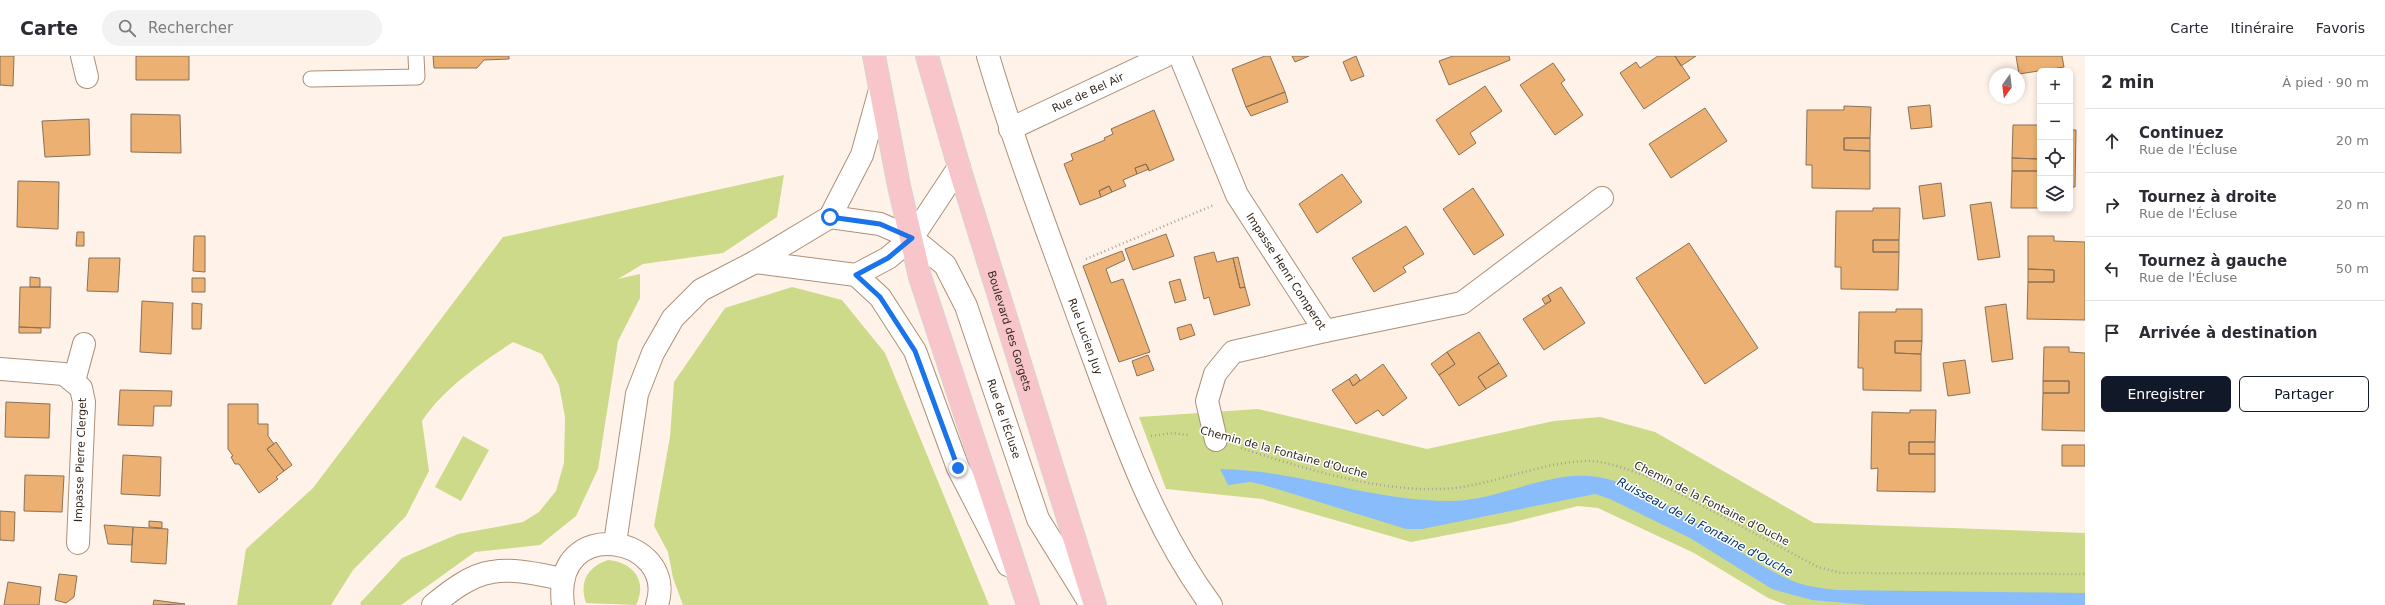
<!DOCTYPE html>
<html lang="fr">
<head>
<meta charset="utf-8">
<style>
  body { margin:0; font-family:"DejaVu Sans",sans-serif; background:#f2f2f3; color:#2b2b33 }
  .controls { position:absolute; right:12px; top:12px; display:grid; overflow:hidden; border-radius:6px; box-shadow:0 2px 6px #0003 }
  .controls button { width:36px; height:36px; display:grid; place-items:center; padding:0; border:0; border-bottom:1px solid #e1e1e2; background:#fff; color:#2b2b33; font:20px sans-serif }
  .compass { position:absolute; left:1989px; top:12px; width:36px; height:36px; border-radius:50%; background:#fff; box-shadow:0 2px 6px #0003; rotate:194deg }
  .stop { position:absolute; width:12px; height:12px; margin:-9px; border:3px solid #1a73e8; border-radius:50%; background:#fff }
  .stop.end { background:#1a73e8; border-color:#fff; box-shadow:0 1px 4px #0008 }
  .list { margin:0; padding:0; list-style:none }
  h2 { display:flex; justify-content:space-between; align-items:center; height:52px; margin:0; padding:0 16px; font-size:17px }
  h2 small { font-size:13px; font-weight:400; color:#7c7c81 }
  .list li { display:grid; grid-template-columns:26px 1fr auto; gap:12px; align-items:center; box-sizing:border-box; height:64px; padding:0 16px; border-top:1px solid #e1e1e2 }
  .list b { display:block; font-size:15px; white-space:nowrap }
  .list p { margin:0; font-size:13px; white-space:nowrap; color:#7c7c81 }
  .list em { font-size:13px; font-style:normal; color:#7c7c81 }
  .actions { display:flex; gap:8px; padding:12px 16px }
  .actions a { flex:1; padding:9px 0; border:1px solid #111827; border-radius:6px; text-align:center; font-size:14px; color:#111827 }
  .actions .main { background:#111827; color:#fff }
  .icon { flex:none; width:22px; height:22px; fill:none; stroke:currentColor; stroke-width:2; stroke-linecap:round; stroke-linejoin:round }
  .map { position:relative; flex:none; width:2085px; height:549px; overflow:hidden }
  header { display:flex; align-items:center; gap:24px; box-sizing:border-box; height:56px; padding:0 20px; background:#fff; border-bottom:1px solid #e1e1e2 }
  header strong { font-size:19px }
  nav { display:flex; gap:22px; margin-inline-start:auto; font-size:14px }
  .search { width:280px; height:36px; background:#f2f2f3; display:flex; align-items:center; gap:10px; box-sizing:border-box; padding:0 14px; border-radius:22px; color:#7c7c81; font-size:15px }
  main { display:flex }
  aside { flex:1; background:#fff }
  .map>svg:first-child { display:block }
  .green { fill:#cdda8a }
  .water { fill:#89bcfb }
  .building { fill:#ecb172; stroke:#8a7157 }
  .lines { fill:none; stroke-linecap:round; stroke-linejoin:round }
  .service-casing { stroke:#ad9078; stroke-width:17 }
  .minor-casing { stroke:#ad9078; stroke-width:24 }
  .tertiary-casing { stroke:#ad9078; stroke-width:24 }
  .primary-casing { stroke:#d6d4d2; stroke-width:24 }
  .path { stroke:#aca096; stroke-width:2.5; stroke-dasharray:1 3; stroke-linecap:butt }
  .service { stroke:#fff; stroke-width:15 }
  .minor { stroke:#fff; stroke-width:22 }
  .tertiary { stroke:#fff; stroke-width:22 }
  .primary { stroke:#f8c5ca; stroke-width:22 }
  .route { stroke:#1a73e8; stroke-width:5 }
  .labels { text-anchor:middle; stroke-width:3; stroke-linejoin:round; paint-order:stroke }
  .street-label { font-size:11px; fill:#34281e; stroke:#fff }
  .water-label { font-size:12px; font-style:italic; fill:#00356c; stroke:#fff }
</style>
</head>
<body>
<header>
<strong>Carte</strong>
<div class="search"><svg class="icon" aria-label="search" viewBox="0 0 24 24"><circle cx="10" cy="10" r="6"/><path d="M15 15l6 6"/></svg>Rechercher</div>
<nav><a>Carte</a><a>Itinéraire</a><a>Favoris</a></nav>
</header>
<main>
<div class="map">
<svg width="2085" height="549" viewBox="0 0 2085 549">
  <rect width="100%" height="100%" fill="#fff2e8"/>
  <path class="green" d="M784 119 777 161 723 197 643 208 618 223 640 218V242L618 285 598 413 576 460 540 489 475 496 401 549H361L360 547 402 502 458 478 523 466 539 456 556 435 564 407 565 361 559 329 542 298 513 286C480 308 444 332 422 365L429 415 406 460 353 514 331 549H237L246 493 313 432 503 181Z
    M792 231 842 244 885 297 989 549H683L673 522 668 496 654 470 670 381 674 326 725 252Z
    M1258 353 1427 393 1554 365 1600 361 1655 376 1814 467 2085 477V549H1787L1768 542 1694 497 1598 452 1578 450 1510 467 1411 486 1262 443 1166 433 1139 361Z
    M463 380 489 394 461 445 435 431Z
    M608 504C633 506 648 525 636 549L586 547C579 526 587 511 608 504Z"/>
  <path class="water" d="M1220 413C1298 414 1373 446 1452 445 1508 444 1558 406 1615 425 1652 437 1696 466 1729 488 1750 502 1773 518 1798 527 1810 531 1823 532 1836 534L2085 537V549H1868L1812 544 1772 533 1690 482 1610 443 1595 438 1422 473H1406L1264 429 1250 426 1228 429Z"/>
  <path class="building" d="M0 0H14L13 30 0 29Z
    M136 0H189V24H136Z
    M433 0H509V3L484 4 477 12H434Z
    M1265 0H1270L1285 36 1246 51 1232 13Z
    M1292 0H1309L1295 6Z
    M1356 0 1364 20 1351 25 1343 6Z
    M1453 0H1509L1510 4 1449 29 1439 5Z
    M1658 0H1675L1690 22 1644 53 1620 17 1636 6 1640 12Z
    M1675 0H1696L1681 10Z
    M2016 0H2062L2064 11 2019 18Z
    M1553 7 1565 24 1561 27 1583 59 1555 79 1520 29Z
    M1485 30 1502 55 1470 77 1476 87 1459 99 1436 64Z
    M1285 36 1288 46 1251 60 1246 51Z
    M1930 49 1932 71 1911 73 1908 51Z
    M1844 50 1871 51 1870 82H1844V94L1870 95V133L1812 132V109H1806L1807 54H1844Z
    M1705 52 1727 85 1671 122 1649 88Z
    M1154 54 1174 104 1149 115 1146 108 1135 112 1137 118 1123 124 1126 130 1112 136 1109 130 1099 135 1101 141 1080 149 1064 108 1073 104 1071 98 1105 84 1104 82 1113 78 1111 73Z
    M131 58 180 59 181 97 131 96Z
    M89 63 90 99 45 101 42 65Z
    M2013 69H2039L2040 152H2011L2012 115H2039V103L2012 102Z
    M2070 74H2076L2075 131H2070Z
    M1844 82H1870V95L1844 94Z
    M2012 102 2039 103V115H2012Z
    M1146 108 1149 113 1137 118 1135 112Z
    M1342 118 1362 146 1317 177 1299 148Z
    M18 125 59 126 58 173 17 171Z
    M1941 127 1945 160 1923 163 1919 130Z
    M1109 130 1112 136 1101 141 1099 135Z
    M1473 132 1504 179 1474 199 1443 153Z
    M1991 146 2000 201 1978 204 1970 149Z
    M1873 152H1900L1899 184H1873V196H1899L1898 234 1841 233V211H1835L1836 155H1873Z
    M1406 170 1424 198 1403 211 1406 216 1374 236 1352 202Z
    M77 176H84V190H76Z
    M1166 178 1174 200 1133 214 1125 193Z
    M194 180H205V216L193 215Z
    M2028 180H2054V185L2085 186V264L2027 263 2028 226H2054V214L2028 213Z
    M1873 184H1899V196H1873Z
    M1689 187 1758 292 1705 328 1636 222Z
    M1122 195 1125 204 1106 213 1111 227 1123 223 1150 296 1119 306 1083 210Z
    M1214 196 1217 206 1233 202 1240 232 1245 231 1250 249 1214 259 1209 241 1204 243 1194 201Z
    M1238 201 1245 231 1240 232 1233 202Z
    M89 202H120L118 236 87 235Z
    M2028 213 2054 214V226H2028Z
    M30 221 40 222V231H30Z
    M192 222H205V236H192Z
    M1180 223 1186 244 1175 247 1169 226Z
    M20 231H51L50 272 19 271Z
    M1561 231 1585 267 1544 294 1523 263 1551 245 1548 239Z
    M1548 239 1551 245 1545 248 1542 243Z
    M142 245 173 247 171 298 140 296Z
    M192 247 202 248 201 273H192Z
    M2006 248 2013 303 1992 306 1985 251Z
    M1896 253H1922V285H1895V297L1921 298V335L1863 334V312H1858L1859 256H1896Z
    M1191 268 1195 279 1180 284 1177 272Z
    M19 271 41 272V277H19Z
    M1479 276 1499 307 1478 321 1486 333 1459 350 1439 319 1455 308 1447 296Z
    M1895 285H1922L1921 298 1895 297Z
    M2044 291H2069V296L2085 297V375L2042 374 2043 337H2069V325H2043Z
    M1447 296 1455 308 1439 319 1431 308Z
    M1148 299 1154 314 1137 320 1132 305Z
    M1965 304 1970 337 1948 340 1943 307Z
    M1499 307 1507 320 1486 333 1478 321Z
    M1383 308 1407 342 1383 360 1378 354 1356 368 1332 334 1349 323 1353 330Z
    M1356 318 1360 324 1353 330 1349 323Z
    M2043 325H2069V337H2043Z
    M120 334 172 335 171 350H154L153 370 118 369Z
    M6 346 50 348 49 382 5 381Z
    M228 348H258V368H268V380L274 388 267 393 284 415 276 421 278 423 259 437 239 408H235L231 401 233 400 228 393Z
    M1910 354H1936L1935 386H1909V398H1935V436L1877 435 1878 412 1871 413 1872 356 1910 357Z
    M276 386 292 409 284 415 267 393Z
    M1909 386H1935V398H1909Z
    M2062 389H2085V410H2062Z
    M123 399 161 401 160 440 121 438Z
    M25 419 64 420 62 456 24 455Z
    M0 455 15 456 14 485 0 484Z
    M149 465 162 466V472L149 471Z
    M104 469 133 471 132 489 108 488Z
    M133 471 168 473 166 508 131 506Z
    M59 518 77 520 74 541 66 547 55 544Z
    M8 526 41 531 39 549H4Z
    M154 544 185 548 153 549Z"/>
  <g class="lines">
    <g class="service-casing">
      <path id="service" d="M311 23 417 21 416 0"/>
    </g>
    <g class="minor-casing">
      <g id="minor">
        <path d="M82 0 87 21"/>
        <path id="s1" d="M1180 0 1237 139 1325 275 1462 247 1602 142"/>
        <path id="s2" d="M1010 73 1165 0"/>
        <path d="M0 313 64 318 81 332 84 346 78 487"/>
        <path d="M74 325 84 288"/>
        <path d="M1216 384 1207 345 1215 318 1233 296 1325 275"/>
        <path d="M433 549C449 536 470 519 492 516 515 512 541 519 563 523"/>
      </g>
    </g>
    <g class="tertiary-casing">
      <g id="tertiary">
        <path id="s3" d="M988 0C1015 91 1049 179 1081 268 1117 365 1149 465 1211 549"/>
        <path id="s4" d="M830 161 880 168 912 182 945 209 966 250 1038 463 1091 549"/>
        <path d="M755 206 856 219 880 241 915 295 958 412 1008 509"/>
        <path d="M856 219 888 202 912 182 959 111"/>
        <path d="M615 487 637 338 653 297 673 262 701 234 755 206 830 161 862 99 880 34"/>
        <path d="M563 549C551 456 679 480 657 549"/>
      </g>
    </g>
    <g class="primary-casing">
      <g id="primary">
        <path d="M874 0 899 130 920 221 1028 549"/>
        <path id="s5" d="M927 0 959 111 1095 549"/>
      </g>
    </g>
    <path class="path" d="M1086 203 1214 149
      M1151 380 1172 377 1188 379
      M1241 392C1302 412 1375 435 1439 433 1489 432 1537 406 1587 405 1608 405 1629 414 1648 421L1818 511 1841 517 2085 518"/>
    <use href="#service" class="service"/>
    <use href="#minor" class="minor"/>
    <use href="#tertiary" class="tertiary"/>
    <use href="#primary" class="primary"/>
  </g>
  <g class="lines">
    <path class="route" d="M830 161 880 168 912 182 888 202 856 219 880 241 915 295 958 412"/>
  </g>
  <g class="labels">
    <g class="street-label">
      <text dy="4" stroke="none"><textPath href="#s2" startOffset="86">Rue de Bel Air</textPath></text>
      <text dy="4" stroke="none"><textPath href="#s1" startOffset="241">Impasse Henri Comperot</textPath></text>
      <text dy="4" stroke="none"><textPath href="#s5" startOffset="287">Boulevard des Gorgets</textPath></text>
      <text dy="4" stroke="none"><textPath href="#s3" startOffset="297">Rue Lucien Juy</textPath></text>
      <text dy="4" stroke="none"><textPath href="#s4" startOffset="293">Rue de l'Écluse</textPath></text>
      <text transform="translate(1284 396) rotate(15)" y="4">Chemin de la Fontaine d'Ouche</text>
      <text transform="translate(80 404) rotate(-88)" y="4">Impasse Pierre Clerget</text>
      <text transform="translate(1712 447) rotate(27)" y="4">Chemin de la Fontaine d'Ouche</text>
    </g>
    <g class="water-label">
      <text transform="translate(1705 471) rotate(28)" y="4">Ruisseau de la Fontaine d'Ouche</text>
    </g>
  </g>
</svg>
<div class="controls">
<button>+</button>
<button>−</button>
<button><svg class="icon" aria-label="locate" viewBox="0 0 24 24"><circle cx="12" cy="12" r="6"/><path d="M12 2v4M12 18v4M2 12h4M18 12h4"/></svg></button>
<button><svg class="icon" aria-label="layers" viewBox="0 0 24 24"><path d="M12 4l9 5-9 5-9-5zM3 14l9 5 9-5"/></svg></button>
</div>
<svg class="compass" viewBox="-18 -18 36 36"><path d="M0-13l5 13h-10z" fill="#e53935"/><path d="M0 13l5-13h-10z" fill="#7c7c81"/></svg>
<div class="stop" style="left:830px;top:161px"></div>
<div class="stop end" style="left:958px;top:412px"></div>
</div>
<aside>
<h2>2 min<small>À pied · 90 m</small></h2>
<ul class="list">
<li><svg class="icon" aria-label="ahead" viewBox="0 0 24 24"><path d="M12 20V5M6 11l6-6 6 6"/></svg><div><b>Continuez</b><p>Rue de l'Écluse</p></div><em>20 m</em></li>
<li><svg class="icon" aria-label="right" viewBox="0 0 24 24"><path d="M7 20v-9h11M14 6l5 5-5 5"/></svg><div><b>Tournez à droite</b><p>Rue de l'Écluse</p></div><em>20 m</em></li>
<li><svg class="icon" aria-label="left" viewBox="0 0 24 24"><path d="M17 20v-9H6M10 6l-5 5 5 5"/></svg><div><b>Tournez à gauche</b><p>Rue de l'Écluse</p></div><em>50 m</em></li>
<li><svg class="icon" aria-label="arrive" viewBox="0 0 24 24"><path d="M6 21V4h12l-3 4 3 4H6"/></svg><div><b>Arrivée à destination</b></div></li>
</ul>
<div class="actions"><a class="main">Enregistrer</a><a>Partager</a></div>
</aside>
</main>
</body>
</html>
